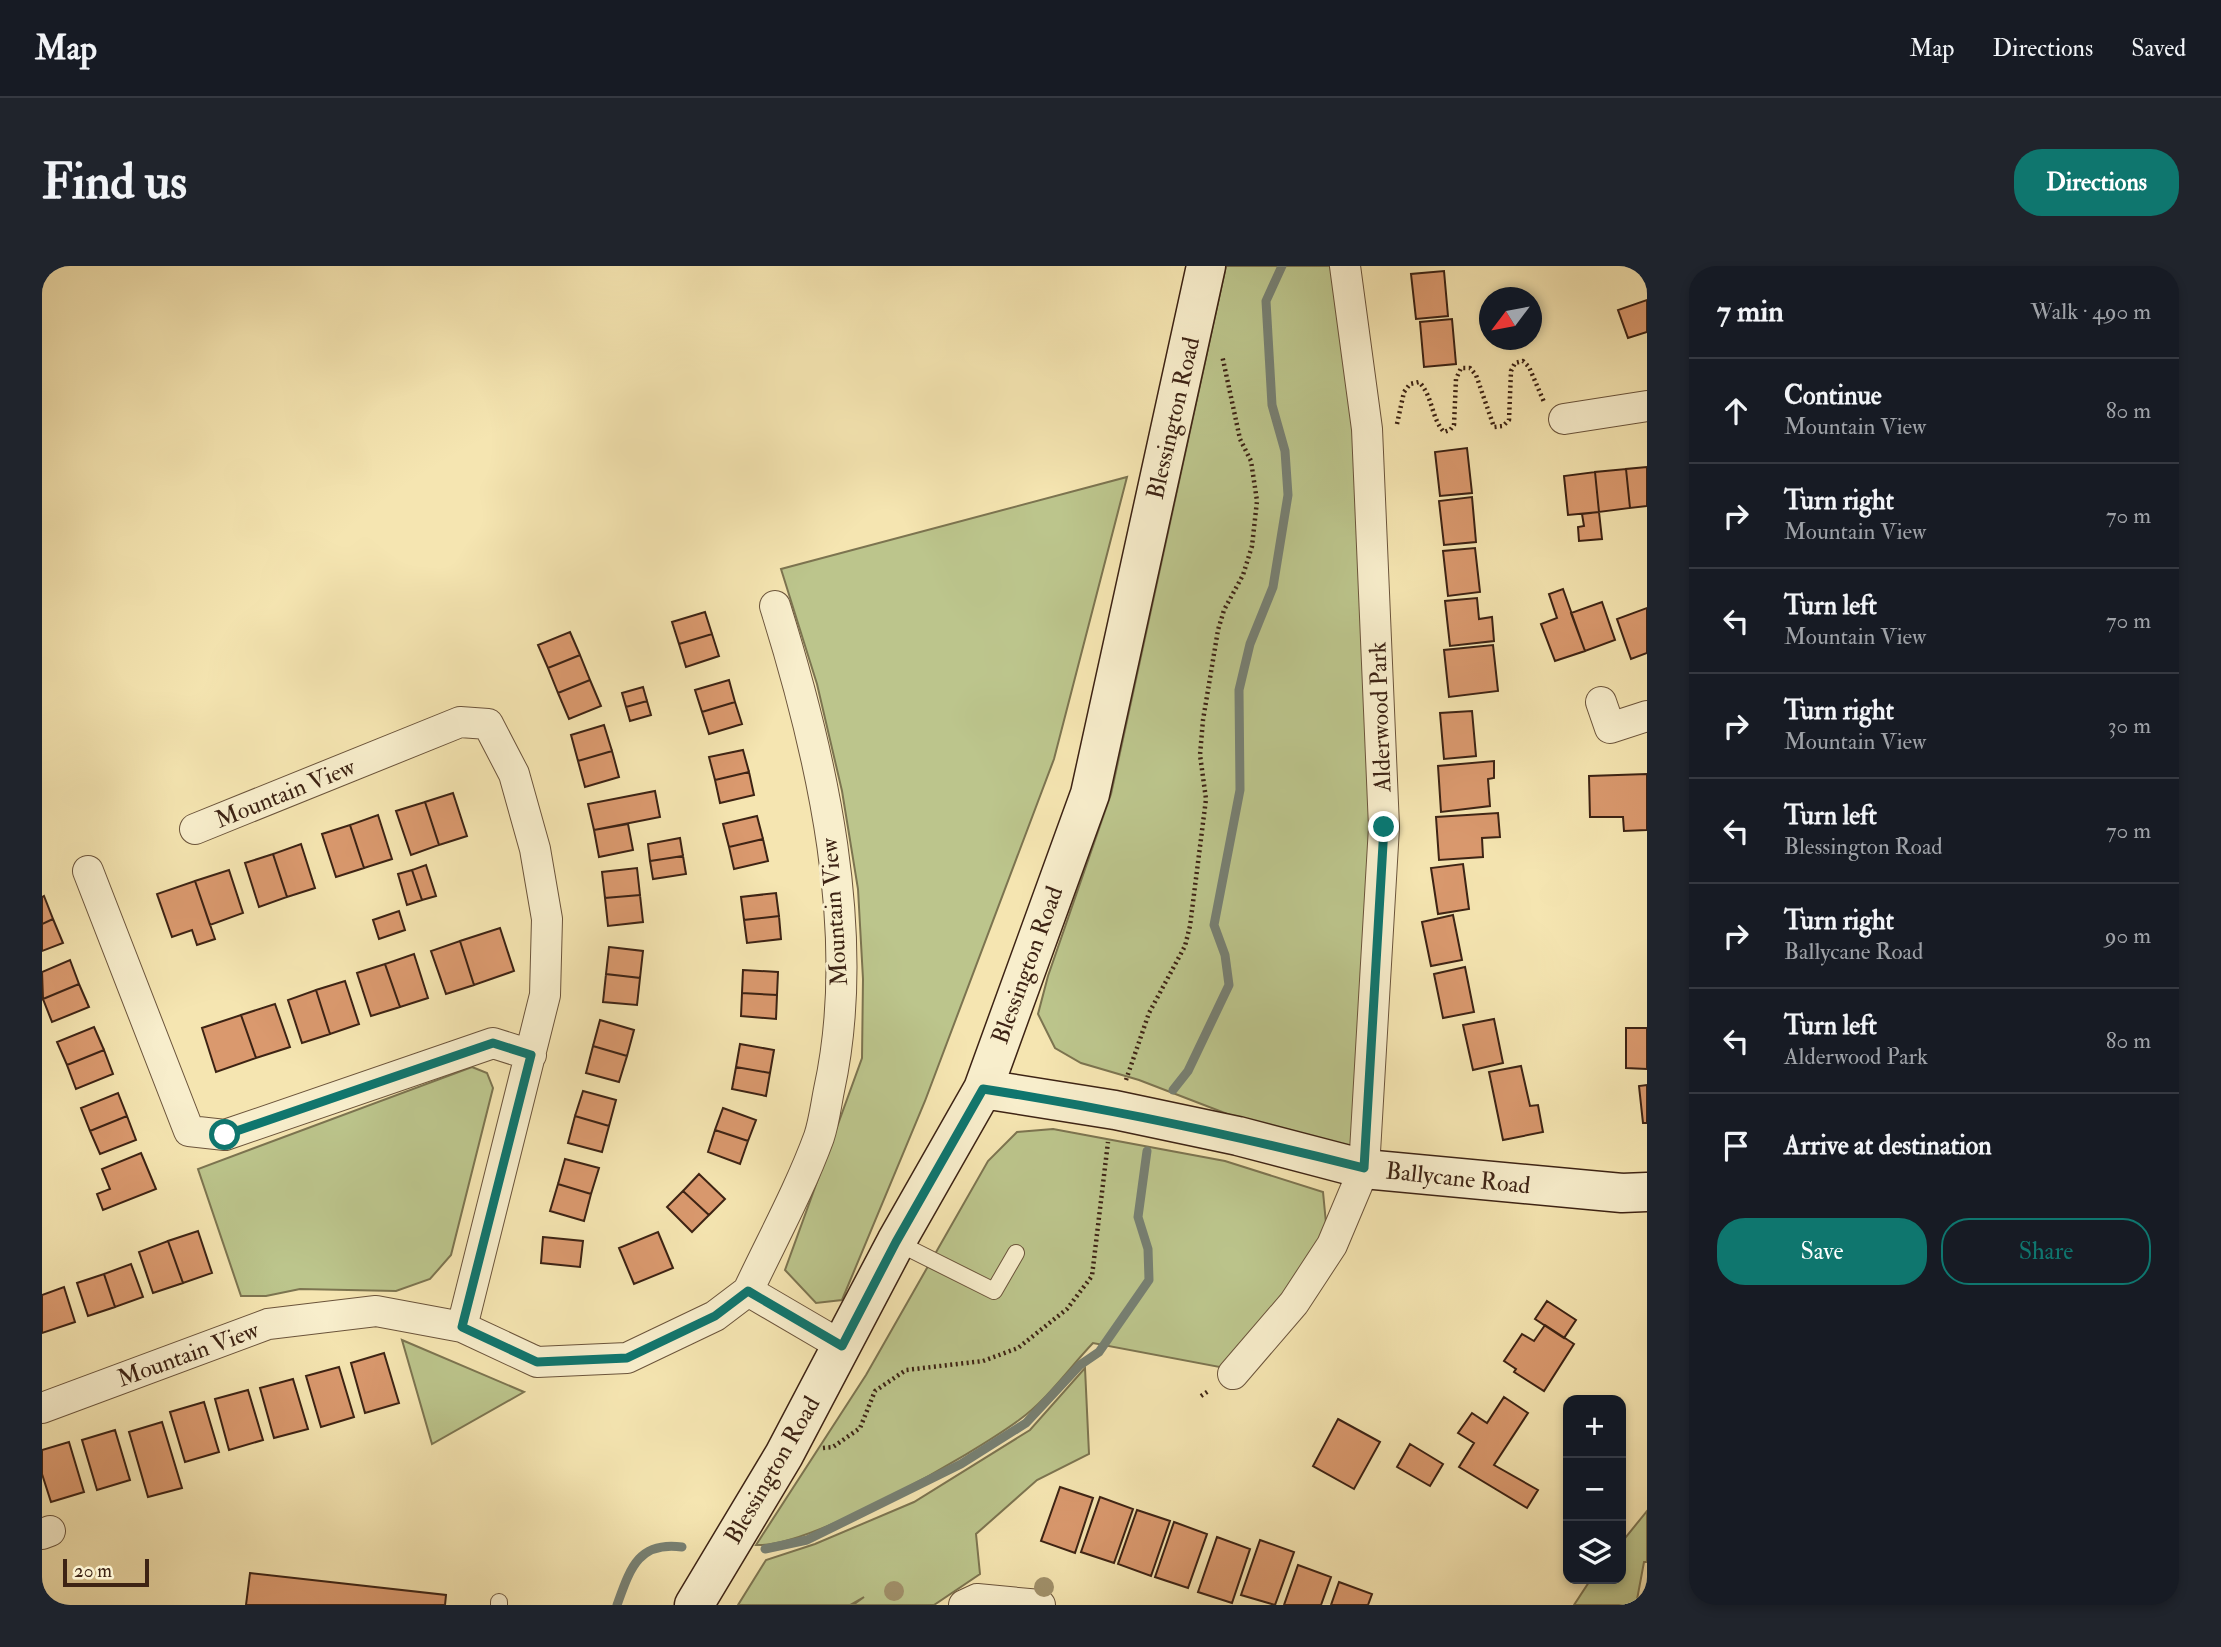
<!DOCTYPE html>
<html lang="en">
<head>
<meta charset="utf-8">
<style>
  body { margin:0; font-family:"IM FELL Double Pica",serif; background:#20242c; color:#f1f3f6 }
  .controls { position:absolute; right:21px; bottom:21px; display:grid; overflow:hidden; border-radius:14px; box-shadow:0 4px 10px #0003 }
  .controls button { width:63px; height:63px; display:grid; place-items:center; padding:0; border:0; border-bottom:2px solid #363941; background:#171b24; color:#f1f3f6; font:35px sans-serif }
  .compass { position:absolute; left:1437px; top:21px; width:63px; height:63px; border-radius:50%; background:#171b24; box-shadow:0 4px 10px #0003; rotate:238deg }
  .scale { position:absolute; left:21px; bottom:18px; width:86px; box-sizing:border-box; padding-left:7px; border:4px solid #3d2314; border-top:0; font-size:19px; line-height:24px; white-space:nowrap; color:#3d2314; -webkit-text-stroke:5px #f8eecc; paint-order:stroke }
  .stop { position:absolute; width:21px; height:21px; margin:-16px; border:5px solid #0f766e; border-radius:50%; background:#fff }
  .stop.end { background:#0f766e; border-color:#fff; box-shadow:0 2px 7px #0008 }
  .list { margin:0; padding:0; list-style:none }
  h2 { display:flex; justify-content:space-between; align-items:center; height:91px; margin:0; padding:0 28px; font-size:30px }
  h2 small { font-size:23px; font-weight:400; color:#9ea1a6 }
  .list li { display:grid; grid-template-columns:46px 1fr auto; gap:21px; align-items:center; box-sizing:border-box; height:105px; padding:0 28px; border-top:2px solid #363941 }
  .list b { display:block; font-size:26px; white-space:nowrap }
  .list p { margin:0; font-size:23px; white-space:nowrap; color:#9ea1a6 }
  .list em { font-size:23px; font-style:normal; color:#9ea1a6 }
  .actions { display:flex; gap:14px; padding:21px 28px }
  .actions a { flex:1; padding:16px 0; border:2px solid #0f766e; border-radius:28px; text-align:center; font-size:24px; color:#0f766e }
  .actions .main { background:#0f766e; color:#fff }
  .icon { flex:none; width:38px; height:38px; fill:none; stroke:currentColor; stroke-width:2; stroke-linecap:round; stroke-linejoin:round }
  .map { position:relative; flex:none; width:1605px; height:1339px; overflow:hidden; border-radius:28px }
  header { display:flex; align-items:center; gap:42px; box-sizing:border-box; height:98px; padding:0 35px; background:#171b24; border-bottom:2px solid #363941 }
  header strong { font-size:33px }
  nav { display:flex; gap:38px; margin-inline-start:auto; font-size:24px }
  .intro { display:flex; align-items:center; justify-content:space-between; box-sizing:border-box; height:168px; padding:0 42px }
  h1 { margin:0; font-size:49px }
  .button { padding:18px 32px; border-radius:28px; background:#0f766e; color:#fff; font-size:24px; font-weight:700 }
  main { display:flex; gap:42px; padding:0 42px }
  aside { flex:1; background:#171b24; border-radius:28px; box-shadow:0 4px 10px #0003 }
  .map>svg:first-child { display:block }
  .green { fill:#bcc58c; stroke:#7c7450; stroke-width:2 }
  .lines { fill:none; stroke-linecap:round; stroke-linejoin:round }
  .stream { stroke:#778073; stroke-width:9 }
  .building { fill:#da996e; stroke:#3d2314; stroke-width:2 }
  .lane-casing { stroke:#6b543b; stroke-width:18 }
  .street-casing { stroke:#6b543b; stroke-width:32 }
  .secondary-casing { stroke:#3d2314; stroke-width:41 }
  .path { stroke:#3d2314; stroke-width:4.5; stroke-dasharray:2 3.5; stroke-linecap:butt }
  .lane { stroke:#f8eecc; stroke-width:16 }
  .street { stroke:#f8eecc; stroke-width:30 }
  .secondary { stroke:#f8eecc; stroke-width:38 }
  .tree { fill:#a1916b }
  .route { stroke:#0f766e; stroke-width:9 }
  .labels { text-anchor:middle; stroke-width:6; stroke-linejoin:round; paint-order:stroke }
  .street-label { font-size:24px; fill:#3d2314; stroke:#f8eecc }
</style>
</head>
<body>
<header>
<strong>Map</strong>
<nav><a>Map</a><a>Directions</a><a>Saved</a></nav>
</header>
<div class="intro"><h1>Find us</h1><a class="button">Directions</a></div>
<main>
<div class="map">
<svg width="1605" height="1339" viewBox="0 0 1605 1339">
  <rect width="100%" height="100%" fill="#f5e5b1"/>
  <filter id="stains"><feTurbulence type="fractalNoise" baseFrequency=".00286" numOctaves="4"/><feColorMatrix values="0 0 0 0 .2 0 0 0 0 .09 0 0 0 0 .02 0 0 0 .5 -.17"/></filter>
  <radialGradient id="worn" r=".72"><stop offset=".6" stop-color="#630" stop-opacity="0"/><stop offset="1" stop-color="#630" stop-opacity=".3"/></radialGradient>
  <path class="green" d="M1184 0H1297L1318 165 1336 561 1309 882 1201 854 1097 814 1039 797 1013 782 996 748 1006 710 1069 528Z
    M1085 211 1012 493 883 835 800 1034 774 1037 743 1004 820 792 821 713 816 623 800 525 775 418 739 303Z
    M430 801 445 807 451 822 409 989 388 1013 354 1025 258 1023 224 1030H199L156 903Z
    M1011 863 1183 895 1281 926 1286 978 1188 1103 1051 1077C1028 1101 1005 1134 977 1154 931 1188 768 1282 714 1279L824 1109 946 895 975 866Z
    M360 1074 482 1126 390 1178Z
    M1043 1102 1047 1188 995 1214 934 1268 938 1308 892 1339H811L822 1331 808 1339H696L724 1294 773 1278 872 1236 988 1164Z
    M1605 1245V1296H1602L1594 1339H1532L1549 1313H1579V1277Z"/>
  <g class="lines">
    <path class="stream" d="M1131 824 1146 805 1187 719 1183 689 1172 659 1198 524 1197 424 1208 378 1231 321 1246 229 1243 185 1230 139 1224 35 1240 0
      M723 1283 765 1274 919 1198 984 1157 1038 1099 1057 1086 1107 1014 1106 983 1096 951 1105 885
      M575 1339C588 1303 596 1275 640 1281"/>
  </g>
  <path class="building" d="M1402 5 1406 50 1374 53 1369 8Z
    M1605 34V66L1586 72 1576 44Z
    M1410 53 1414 98 1382 101 1378 56Z
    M1425 182 1430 227 1398 230 1393 186Z
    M1605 201V240L1588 242 1584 203Z
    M1584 203 1588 242 1557 246 1553 206Z
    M1553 206 1557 246 1526 249 1522 210Z
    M1430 231 1434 276 1402 279 1397 235Z
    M1557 246 1560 273 1537 275 1536 261 1542 260 1540 248Z
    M1433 282 1438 326 1406 330 1401 285Z
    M1521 323 1543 385 1513 395 1499 358 1515 352 1507 328Z
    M1435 332 1437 353 1450 351 1452 375 1408 380 1403 335Z
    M1560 336 1573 374 1543 385 1529 347Z
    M1605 342V387L1589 393 1575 353Z
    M663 346 670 368 637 378 630 356Z
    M528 366 538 389 506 402 496 379Z
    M670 368 677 390 644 401 637 378Z
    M1451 379 1456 425 1407 431 1402 384Z
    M538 389 548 414 516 427 506 402Z
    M548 414 559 440 527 453 516 427Z
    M687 414 693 436 660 446 653 424Z
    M601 421 605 435 584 441 580 427Z
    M605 435 609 449 588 455 584 441Z
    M693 436 700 458 667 468 660 446Z
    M1430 445 1434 490 1402 493 1398 447Z
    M562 459 570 485 536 495 529 469Z
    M701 484 707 506 673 514 667 491Z
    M570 485 577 511 543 521 536 495Z
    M1452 495V512L1446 513 1448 540 1399 546 1396 500Z
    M707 506 712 529 678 537 673 514Z
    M1605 508V564L1582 565 1581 551H1548L1547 510Z
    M613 525 618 551 552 564 546 538Z
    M411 527 425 570 397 579 383 536Z
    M383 536 397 579 369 589 354 545Z
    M1456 547 1458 571 1440 572 1441 591 1397 594 1394 551Z
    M336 549 350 593 322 602 308 559Z
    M715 550 721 573 687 581 681 558Z
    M586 558 591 584 557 591 552 564Z
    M308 559 322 602 294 611 280 568Z
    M638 572 641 590 608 595 606 578Z
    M721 573 726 595 692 603 687 581Z
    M259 578 273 622 245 631 231 588Z
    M231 588 245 631 217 641 203 597Z
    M641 590 644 608 611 613 608 595Z
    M1421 598 1427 643 1396 648 1389 602Z
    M384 599 394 630 380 634 370 604Z
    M595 602 598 629 563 632 560 606Z
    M187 604 201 647 168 659 153 615Z
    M370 604 380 634 365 639 356 608Z
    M153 615 173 673 155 679 150 664 130 671 115 628Z
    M734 627 737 650 702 654 699 631Z
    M598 629 601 656 566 660 563 632Z
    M2 630 11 653 0 658V631Z
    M357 645 363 664 337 673 331 654Z
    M1411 649 1420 694 1389 700 1380 656Z
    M737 650 739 673 705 677 702 654Z
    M11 653 21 677 0 685V658Z
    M458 662 472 705 432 719 418 675Z
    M418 675 432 719 404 728 389 685Z
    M567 681 601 685 598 712 564 708Z
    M372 688 386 732 358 741 343 698Z
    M28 694 37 718 1 733 0 706Z
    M343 698 358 741 329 750 315 707Z
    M1423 701 1432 746 1401 752 1392 708Z
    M701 704 736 706 735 729 700 727Z
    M564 708 598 712 595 739 561 736Z
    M303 715 317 758 288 768 274 724Z
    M37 718 47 741 10 756 1 733Z
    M274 724 288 768 260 777 246 734Z
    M700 727 735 729 734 753 699 750Z
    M233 738 248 781 214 792 199 749Z
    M199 749 214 792 174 806 160 762Z
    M1452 753 1461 797 1431 804 1421 759Z
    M558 754 592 764 585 790 551 780Z
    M52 761 62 784 25 799 15 776Z
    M1584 762H1605V803L1584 802Z
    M698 778 732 784 728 807 694 801Z
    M551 780 585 790 577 816 544 807Z
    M62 784 71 808 34 823 25 799Z
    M1479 800 1488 840 1496 839 1501 866 1461 874 1447 806Z
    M694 801 728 807 724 830 690 823Z
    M1605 819V857H1601L1597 820Z
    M541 825 574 834 567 860 533 850Z
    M76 827 85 850 48 865 39 842Z
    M681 842 714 854 706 875 673 864Z
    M85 850 94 874 58 888 48 865Z
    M533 850 567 860 560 886 526 877Z
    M673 864 706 875 698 898 666 886Z
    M99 887 114 923 61 944 55 928 68 923 60 903Z
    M523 893 557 902 549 928 516 918Z
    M657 908 683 933 667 949 641 925Z
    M516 918 549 928 542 955 508 945Z
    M641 925 667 949 650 966 625 941Z
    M156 965 170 1007 141 1017 126 975Z
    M616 966 631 1002 592 1018 577 982Z
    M501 971 541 975 538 1001 499 997Z
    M126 975 141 1017 111 1027 97 986Z
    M89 998 101 1031 73 1041 62 1008Z
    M62 1008 73 1041 46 1050 35 1017Z
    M22 1021 33 1056 0 1067V1029Z
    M1505 1035 1534 1054 1522 1072 1493 1053Z
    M1503 1059 1532 1078 1502 1125 1472 1106 1474 1103 1462 1095 1480 1068 1492 1075Z
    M342 1087 357 1137 323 1147 309 1097Z
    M297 1101 312 1151 279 1161 264 1110Z
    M251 1113 266 1163 232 1172 218 1122Z
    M206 1124 221 1174 187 1184 173 1133Z
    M1462 1131 1486 1147 1452 1199 1496 1224 1485 1242 1417 1201 1432 1177 1416 1167 1430 1147 1445 1157Z
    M162 1136 177 1186 143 1196 128 1146Z
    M1296 1153 1338 1176 1312 1223 1271 1200Z
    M120 1156 140 1222 106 1231 87 1166Z
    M73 1164 88 1214 55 1224 40 1174Z
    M27 1176 42 1226 9 1236 0 1208V1184Z
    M1368 1178 1401 1198 1388 1220 1355 1201Z
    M1018 1221 1051 1232 1033 1287 999 1275Z
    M1058 1231 1091 1243 1072 1297 1039 1286Z
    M1095 1244 1128 1255 1109 1310 1076 1298Z
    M1132 1256 1165 1268 1146 1322 1113 1311Z
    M1175 1271 1208 1283 1190 1337 1156 1326Z
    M1218 1274 1252 1286 1233 1339 1199 1329Z
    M1256 1299 1289 1311 1279 1339H1242Z
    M208 1307 404 1329 403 1339H204Z
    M1297 1316 1330 1328 1326 1339H1289Z"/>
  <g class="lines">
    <g class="lane-casing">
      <path id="lane" d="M854 976 952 1025 974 987
        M457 1339V1336"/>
    </g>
    <g class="street-casing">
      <path id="street" d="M1522 153 1605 140
        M1559 436 1568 462 1605 450
        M153 563 418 456 446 458 472 508 493 583 505 653 503 729 420 1061
        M46 605 147 865 183 869 451 777 489 789
        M706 1025C730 974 758 923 777 871 782 856 784 839 787 824 821 669 780 490 733 340
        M1191 1108 1252 1037 1290 979 1322 903 1342 561 1325 163 1303 0
        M0 1142 226 1058 334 1045 420 1061 495 1096 585 1092 673 1050 706 1025 800 1080
        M0 1268 8 1265
        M922 1339 935 1333 998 1339"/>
    </g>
    <g class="secondary-casing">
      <path id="secondary" d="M941 823 1073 844 1196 870 1322 903 1580 927 1605 926
        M652 1339 742 1189 854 976 941 823 1048 528 1164 0"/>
    </g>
    <path class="path" d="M1355 158 1362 126 1368 118 1377 116C1391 130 1389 152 1402 166L1408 164 1412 159 1414 113 1419 102H1428L1434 109 1452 161 1461 160 1467 154 1469 105 1473 97 1481 95 1487 101 1502 136
      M1084 814 1107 747 1143 680 1148 660 1164 533 1158 489 1161 454 1176 364 1182 344 1201 309 1210 280 1215 235 1209 195 1198 173 1180 89
      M1159 1130 1168 1124
      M781 1182 791 1181 818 1162 833 1125 864 1104 941 1095 976 1082 1025 1043 1050 1010 1066 876"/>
    <use href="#lane" class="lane"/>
    <use href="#street" class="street"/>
    <use href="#secondary" class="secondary"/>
  </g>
  <g class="tree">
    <circle cx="1002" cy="1321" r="10"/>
    <circle cx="852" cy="1325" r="10"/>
  </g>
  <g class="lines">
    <path class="route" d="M183 869 451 777 489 789 420 1061 495 1096 585 1092 673 1050 706 1025 800 1080 854 976 941 823C1070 843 1196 870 1322 902L1342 561"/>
  </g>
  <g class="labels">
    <g class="street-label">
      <text transform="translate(1131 152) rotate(-77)" y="8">Blessington Road</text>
      <text transform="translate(1338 451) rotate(-92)" y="8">Alderwood Park</text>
      <text transform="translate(243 527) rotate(-22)" y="8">Mountain View</text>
      <text transform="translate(792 646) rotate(-94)" y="8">Mountain View</text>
      <text transform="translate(985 699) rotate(-70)" y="8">Blessington Road</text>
      <text transform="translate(1416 912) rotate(6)" y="8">Ballycane Road</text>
      <text transform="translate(146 1088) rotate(-20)" y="8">Mountain View</text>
      <text transform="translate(730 1204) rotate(-60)" y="8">Blessington Road</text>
    </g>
  </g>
  <rect width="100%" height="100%" filter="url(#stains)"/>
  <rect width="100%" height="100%" fill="url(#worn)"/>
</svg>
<div class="controls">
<button>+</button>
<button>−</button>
<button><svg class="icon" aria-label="layers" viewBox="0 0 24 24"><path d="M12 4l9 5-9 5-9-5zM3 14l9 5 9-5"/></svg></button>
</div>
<svg class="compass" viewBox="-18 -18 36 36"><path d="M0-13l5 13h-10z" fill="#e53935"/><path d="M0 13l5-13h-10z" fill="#9ea1a6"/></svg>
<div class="scale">20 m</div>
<div class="stop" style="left:183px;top:869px"></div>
<div class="stop end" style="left:1342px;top:561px"></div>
</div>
<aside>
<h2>7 min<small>Walk · 490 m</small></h2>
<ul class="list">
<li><svg class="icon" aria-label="ahead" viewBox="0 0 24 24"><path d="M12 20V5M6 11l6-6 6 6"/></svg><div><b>Continue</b><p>Mountain View</p></div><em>80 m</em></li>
<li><svg class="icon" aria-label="right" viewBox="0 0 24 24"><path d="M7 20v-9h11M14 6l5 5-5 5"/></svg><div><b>Turn right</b><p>Mountain View</p></div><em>70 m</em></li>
<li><svg class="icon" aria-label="left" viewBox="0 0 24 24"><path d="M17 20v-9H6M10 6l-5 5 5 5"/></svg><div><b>Turn left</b><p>Mountain View</p></div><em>70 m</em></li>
<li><svg class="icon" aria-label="right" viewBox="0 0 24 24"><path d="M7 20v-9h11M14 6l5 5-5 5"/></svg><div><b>Turn right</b><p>Mountain View</p></div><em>30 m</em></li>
<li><svg class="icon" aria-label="left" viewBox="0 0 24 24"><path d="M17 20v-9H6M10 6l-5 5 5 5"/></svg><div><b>Turn left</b><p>Blessington Road</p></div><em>70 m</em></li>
<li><svg class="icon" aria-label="right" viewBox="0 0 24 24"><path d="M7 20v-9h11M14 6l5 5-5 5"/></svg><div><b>Turn right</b><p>Ballycane Road</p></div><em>90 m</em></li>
<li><svg class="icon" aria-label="left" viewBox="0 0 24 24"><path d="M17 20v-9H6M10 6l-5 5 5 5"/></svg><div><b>Turn left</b><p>Alderwood Park</p></div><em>80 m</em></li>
<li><svg class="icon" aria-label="arrive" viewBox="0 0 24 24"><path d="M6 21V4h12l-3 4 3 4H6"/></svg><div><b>Arrive at destination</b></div></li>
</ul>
<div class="actions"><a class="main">Save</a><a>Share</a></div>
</aside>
</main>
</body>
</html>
